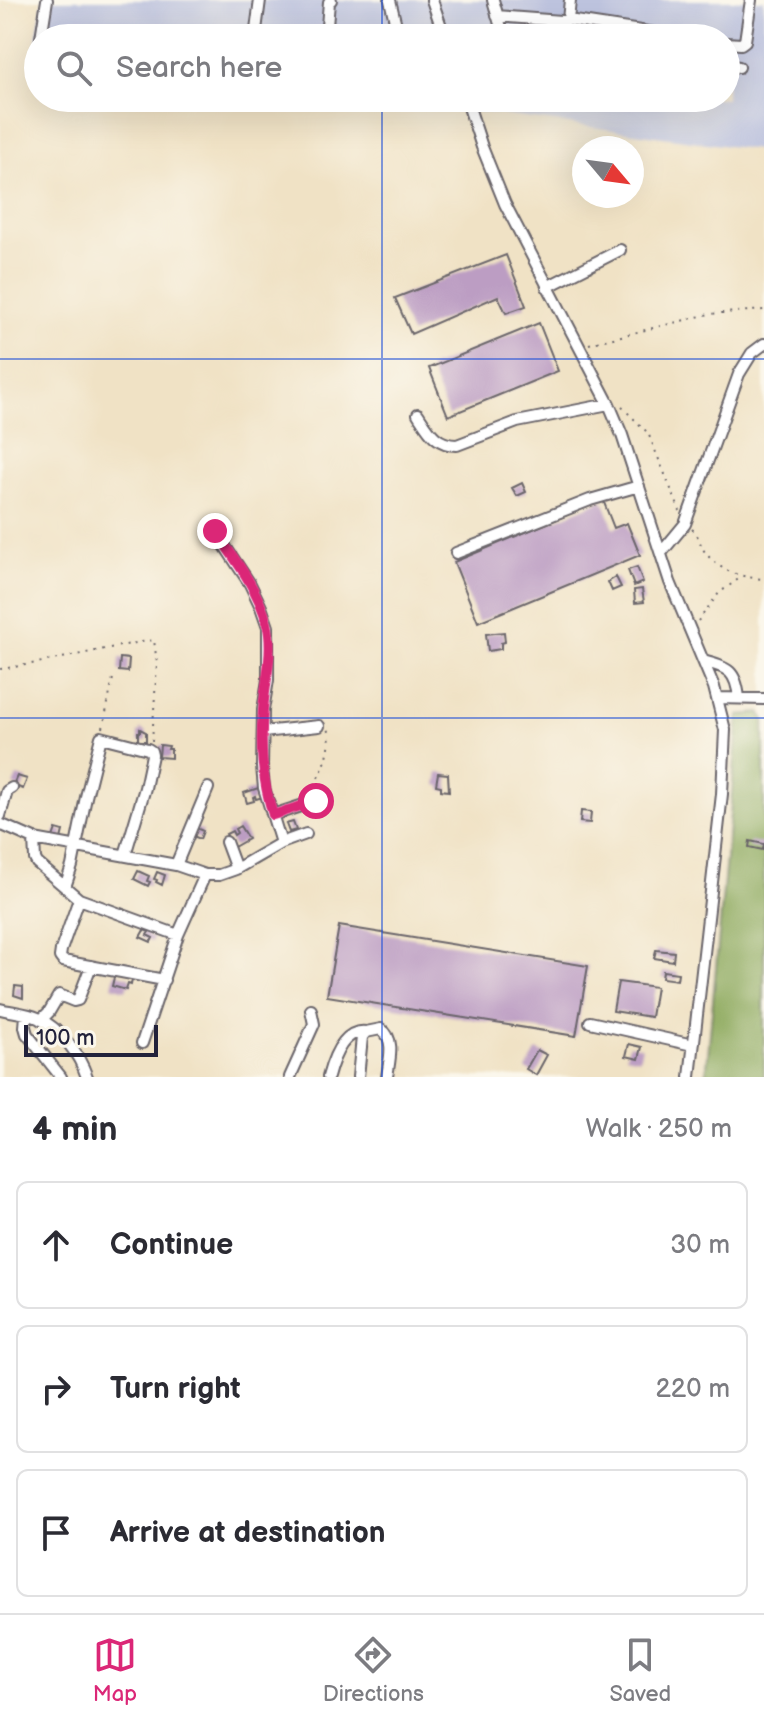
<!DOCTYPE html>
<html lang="en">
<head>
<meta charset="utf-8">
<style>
  body { margin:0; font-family:"Balsamiq Sans",sans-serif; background:#f2f2f3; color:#2b2b33 }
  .compass { position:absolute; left:572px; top:136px; width:72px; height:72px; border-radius:50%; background:#fff; box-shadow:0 8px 32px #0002; rotate:119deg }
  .scale { position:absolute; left:24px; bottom:20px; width:134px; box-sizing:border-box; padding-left:8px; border:4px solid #22223b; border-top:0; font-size:22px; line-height:28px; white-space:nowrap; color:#22223b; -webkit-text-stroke:6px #fbf7ec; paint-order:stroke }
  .stop { position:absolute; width:24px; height:24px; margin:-18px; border:6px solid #db2777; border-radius:50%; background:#fff }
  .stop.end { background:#db2777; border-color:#fff; box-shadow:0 2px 8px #0008 }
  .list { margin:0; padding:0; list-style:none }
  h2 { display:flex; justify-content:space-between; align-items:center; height:104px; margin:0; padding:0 32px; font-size:34px }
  h2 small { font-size:26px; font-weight:400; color:#7c7c81 }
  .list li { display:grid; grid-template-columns:52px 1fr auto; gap:24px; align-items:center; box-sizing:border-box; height:128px; margin:0 16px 16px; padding:0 16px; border:2px solid #e1e1e2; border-radius:12px }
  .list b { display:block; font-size:30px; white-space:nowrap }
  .list em { font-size:26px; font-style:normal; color:#7c7c81 }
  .icon { flex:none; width:44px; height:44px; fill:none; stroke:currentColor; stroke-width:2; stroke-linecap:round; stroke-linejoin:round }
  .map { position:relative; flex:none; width:764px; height:1077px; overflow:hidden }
  .search { position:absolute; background:#fff; box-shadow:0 8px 32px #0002; left:24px; right:24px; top:24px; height:88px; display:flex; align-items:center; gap:20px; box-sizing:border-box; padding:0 28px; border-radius:44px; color:#7c7c81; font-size:30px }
  .sheet { height:536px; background:#fff }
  nav { display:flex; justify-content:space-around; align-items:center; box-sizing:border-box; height:112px; border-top:2px solid #e1e1e2; background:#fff; font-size:22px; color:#7c7c81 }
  nav a { display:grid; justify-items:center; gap:4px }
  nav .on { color:#db2777 }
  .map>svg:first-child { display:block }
  .industrial { fill:#bdc3de }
  .forest { fill:#8aa75a; stroke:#56644a; stroke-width:2 }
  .building { fill:#bc9dc3 }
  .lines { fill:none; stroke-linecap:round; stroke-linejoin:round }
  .minor-casing { stroke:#6a656b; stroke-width:14 }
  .path { stroke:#6a656b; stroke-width:2; stroke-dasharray:2 6; stroke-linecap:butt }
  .minor { stroke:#fff; stroke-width:10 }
  .route { stroke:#db2777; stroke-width:10 }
  .grid { fill:none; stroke:#1d4ed8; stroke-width:2; stroke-opacity:0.55 }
</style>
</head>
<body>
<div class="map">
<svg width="764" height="1077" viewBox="0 0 764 1077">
  <rect width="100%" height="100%" fill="#fbf7ec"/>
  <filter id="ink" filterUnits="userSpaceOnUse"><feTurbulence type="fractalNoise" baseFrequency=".0125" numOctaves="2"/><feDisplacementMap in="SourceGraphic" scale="16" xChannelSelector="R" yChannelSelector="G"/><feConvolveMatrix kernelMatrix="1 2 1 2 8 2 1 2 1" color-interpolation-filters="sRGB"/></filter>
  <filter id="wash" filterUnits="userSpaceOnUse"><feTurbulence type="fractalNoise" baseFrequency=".006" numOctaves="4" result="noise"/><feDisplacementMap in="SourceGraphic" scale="32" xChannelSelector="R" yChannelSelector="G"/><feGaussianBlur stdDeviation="1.8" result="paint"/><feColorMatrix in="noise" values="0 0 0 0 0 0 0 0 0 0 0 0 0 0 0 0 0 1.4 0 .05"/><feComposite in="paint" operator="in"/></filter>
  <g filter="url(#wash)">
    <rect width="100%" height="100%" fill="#f0e2c5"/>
    <path class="industrial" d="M43 0H764V151L382 98H726V38H38V50H34Z"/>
    <path class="forest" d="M760 713 764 718V1077H706L739 715Z"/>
    <g id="blocks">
      <path class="building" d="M506 255 526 306 506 313 498 296 411 334 395 298Z
        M539 323 558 371 448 416 429 368Z
        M522 483 526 492 517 496 512 488Z
        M603 500 614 528 627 523 640 555 478 622 454 562Z
        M637 567 643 582 634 586 628 570Z
        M616 577 621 587 612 591 608 582Z
        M642 589 644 602 635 603 634 590Z
        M504 632 505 642 501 643V649L488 651 486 634Z
        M120 658 129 659 128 672 119 671Z
        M140 729 146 732V741H138V732H140Z
        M160 745 169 746 168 749H171V758L159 757Z
        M438 773 448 774 449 791 441 790V786L436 785Z
        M17 776 27 779 23 789 13 785Z
        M261 787 263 797 256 799 255 796 253 797 254 801 247 803 244 793Z
        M581 811 591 812 590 823 580 822Z
        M293 822 296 830 289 832 286 824Z
        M240 826 248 839 234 847 226 834 232 831 234 835 237 833 235 829Z
        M196 828 203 831 200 839 193 836Z
        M56 829 63 831 61 839 53 837Z
        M750 841 764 844 763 850 749 847Z
        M138 871 149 876 147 881 150 882 148 886 134 879Z
        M157 872 165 875 162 885 156 882 157 880 154 879Z
        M339 926 588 966 576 1036 327 996Z
        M144 930 149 932 147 935 153 938 151 942 140 937Z
        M656 950 674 952 673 961 654 958Z
        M663 971 678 973 677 980 662 978Z
        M115 973 130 977 129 979 132 980 131 985 128 984 126 990 112 986Z
        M618 982 656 987 651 1017 613 1011Z
        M15 986 23 987V998L14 995Z
        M629 1044 642 1047 639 1059 626 1056Z
        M537 1050 547 1055 536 1075 526 1069Z"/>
    </g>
  </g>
  <g filter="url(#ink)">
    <use href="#blocks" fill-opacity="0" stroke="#6a656b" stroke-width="2"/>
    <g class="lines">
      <g class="minor-casing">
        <path id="minor" d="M390 0 399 38
          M432 0 445 38
          M493 0 504 38
          M497 16 561 21
          M568 20 570 0
          M41 38 47 0
          M255 38 260 0
          M326 38 329 2 331 0
          M545 38 561 21 568 20 687 38
          M726 43 741 44 745 41 751 0
          M726 65 739 67
          M466 98 482 147 505 204 609 404 622 435 670 582 714 687 725 730 722 794 690 1077
          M547 287 620 250
          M418 414C429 431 436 445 457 445L517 422 609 404
          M456 553 590 500 639 486
          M661 553 685 524 739 374 752 353 764 344
          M703 661C729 668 736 671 739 698
          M717 698 764 699
          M263 732 319 726
          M273 815 316 801
          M0 816 7 791 12 788
          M0 824 34 839 35 859 37 863 79 899 178 935 205 875
          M34 839 176 865 205 875H219L236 869 281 843 264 788 262 767 263 710 268 680V627L261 607 250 584 215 531
          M226 842 236 869
          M281 843 306 834
          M176 865 208 788
          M65 887 72 866 86 797 101 737 148 749 151 751 152 755 145 788 125 855
          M79 899 61 950 60 957 63 961 164 980
          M0 1009C12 1012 27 1013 38 1018 61 1029 79 1054 87 1077
          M26 1015 25 1027 27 1034 61 1077
          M41 1020 49 1012 59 995 74 1001 78 1000 91 966
          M590 1022 693 1045
          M142 1043 178 935
          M290 1077 314 1024 311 1010
          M328 1077C333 1058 343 1029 366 1032
          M358 1077 362 1037 366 1032 381 1029C396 1039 389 1061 387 1077"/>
      </g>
      <path class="path" d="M589 344 709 314 764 310
        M622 407 648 433 680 511
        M692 529C700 536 699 544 705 552 720 572 740 577 764 579
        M698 621 719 593 740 578
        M0 669C52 662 102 648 154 640L157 664 152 741
        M103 728 113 678
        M314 793C313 782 319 778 323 768 328 757 332 739 328 728"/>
      <use href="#minor" class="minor"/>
    </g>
  </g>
  <g class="lines" filter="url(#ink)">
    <path class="route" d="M215 531C235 559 258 589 267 623 274 651 265 683 263 710 260 747 262 779 273 815L316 801"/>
  </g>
  <path class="grid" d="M382 0V38M382 98V1077M0 359H764M0 718H764"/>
</svg>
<svg class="compass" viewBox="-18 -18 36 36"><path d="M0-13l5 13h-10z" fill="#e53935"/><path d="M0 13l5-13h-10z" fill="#7c7c81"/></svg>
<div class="scale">100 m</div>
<div class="stop" style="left:316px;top:801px"></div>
<div class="stop end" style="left:215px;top:531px"></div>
<div class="search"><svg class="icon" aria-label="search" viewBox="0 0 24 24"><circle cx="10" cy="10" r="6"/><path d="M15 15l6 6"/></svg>Search here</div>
</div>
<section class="sheet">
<h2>4 min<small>Walk · 250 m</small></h2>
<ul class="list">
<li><svg class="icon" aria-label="ahead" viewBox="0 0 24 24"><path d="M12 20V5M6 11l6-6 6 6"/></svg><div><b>Continue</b></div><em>30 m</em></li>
<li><svg class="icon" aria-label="right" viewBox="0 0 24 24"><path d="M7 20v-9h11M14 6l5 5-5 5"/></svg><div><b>Turn right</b></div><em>220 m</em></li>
<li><svg class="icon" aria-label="arrive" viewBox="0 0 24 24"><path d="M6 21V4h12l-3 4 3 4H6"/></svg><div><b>Arrive at destination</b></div></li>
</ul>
</section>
<nav>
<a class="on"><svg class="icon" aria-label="map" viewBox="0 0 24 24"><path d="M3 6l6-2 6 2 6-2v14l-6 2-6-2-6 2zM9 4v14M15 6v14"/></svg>Map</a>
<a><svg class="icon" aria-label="directions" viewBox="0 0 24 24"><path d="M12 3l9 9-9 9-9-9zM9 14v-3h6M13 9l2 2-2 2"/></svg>Directions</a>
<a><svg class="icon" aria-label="saved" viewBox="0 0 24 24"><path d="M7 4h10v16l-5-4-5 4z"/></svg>Saved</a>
</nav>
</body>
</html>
